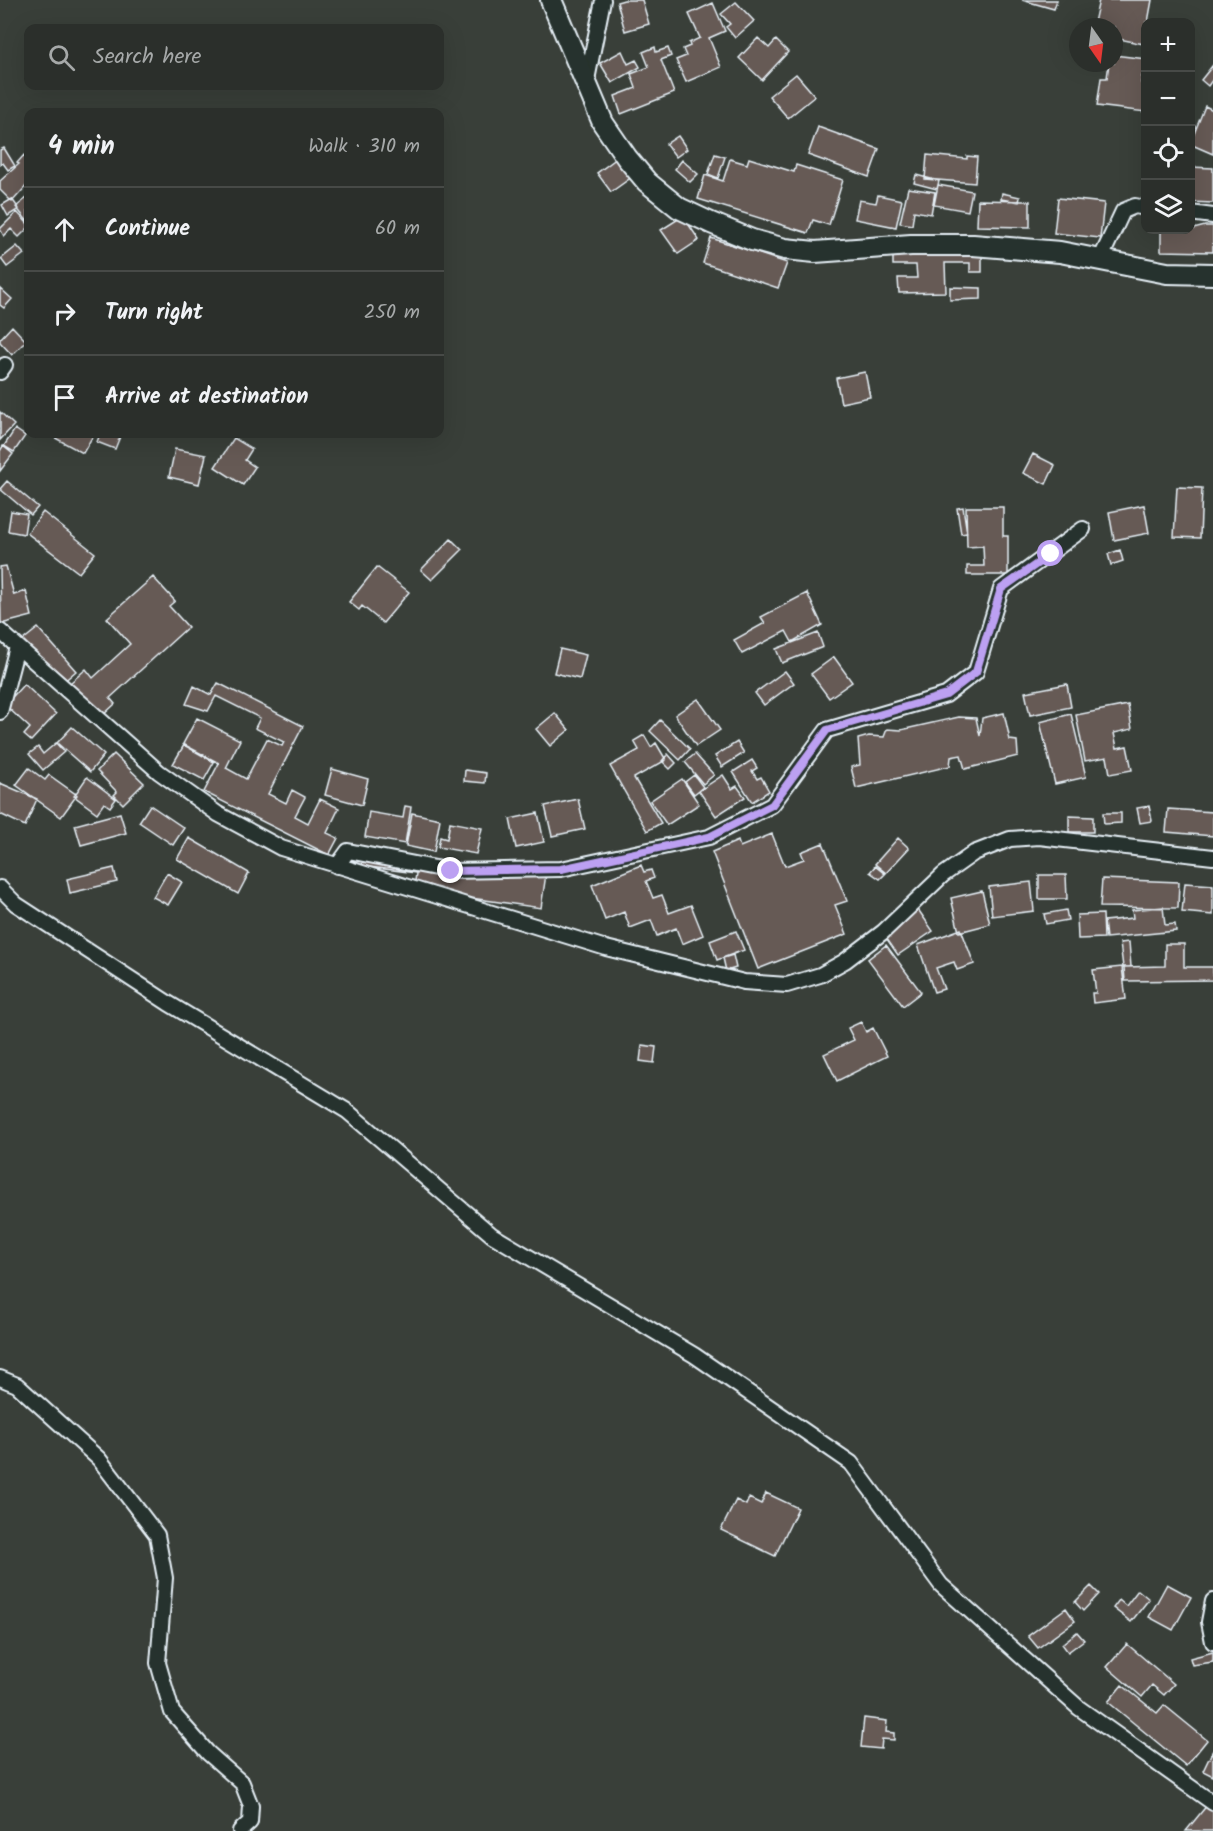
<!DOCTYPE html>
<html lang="en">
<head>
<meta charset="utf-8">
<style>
  body { margin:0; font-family:Kalam,sans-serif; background:#373b37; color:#f1f3f6 }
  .controls { position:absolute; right:18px; top:18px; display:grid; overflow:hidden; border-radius:12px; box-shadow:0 6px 24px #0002 }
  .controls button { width:54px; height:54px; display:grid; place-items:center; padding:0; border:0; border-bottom:2px solid #474a47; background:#2b2f2b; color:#f1f3f6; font:30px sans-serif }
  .compass { position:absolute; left:1069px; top:18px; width:54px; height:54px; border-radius:50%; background:#2b2f2b; box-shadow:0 6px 24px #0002; rotate:166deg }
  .stop { position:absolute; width:18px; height:18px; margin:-14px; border:4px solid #bca0f2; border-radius:50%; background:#fff }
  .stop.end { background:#bca0f2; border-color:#fff; box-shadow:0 2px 6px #0008 }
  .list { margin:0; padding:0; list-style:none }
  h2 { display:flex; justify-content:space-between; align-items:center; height:78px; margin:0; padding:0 24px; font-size:26px }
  h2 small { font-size:20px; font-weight:400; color:#a6a9a9 }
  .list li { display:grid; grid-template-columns:39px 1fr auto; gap:18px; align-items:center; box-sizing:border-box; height:84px; padding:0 24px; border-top:2px solid #474a47 }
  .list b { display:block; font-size:22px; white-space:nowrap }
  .list em { font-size:20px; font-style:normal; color:#a6a9a9 }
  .icon { flex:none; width:33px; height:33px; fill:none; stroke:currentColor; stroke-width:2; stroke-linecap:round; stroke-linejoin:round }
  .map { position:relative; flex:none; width:1213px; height:1831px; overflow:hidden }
  .search { position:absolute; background:#2b2f2b; box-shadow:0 6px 24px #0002; left:24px; top:24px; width:420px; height:66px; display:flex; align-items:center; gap:15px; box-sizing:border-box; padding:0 21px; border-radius:12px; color:#a6a9a9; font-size:22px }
  .panel { position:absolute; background:#2b2f2b; box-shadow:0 6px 24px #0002; left:24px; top:108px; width:420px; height:330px; border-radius:12px }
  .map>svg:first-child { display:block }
  .building { fill:#665a55; stroke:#e8f1f8; stroke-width:1.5 }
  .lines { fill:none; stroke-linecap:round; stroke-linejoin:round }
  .street-casing { stroke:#e8f1f8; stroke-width:18 }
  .secondary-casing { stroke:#e8f1f8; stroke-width:24 }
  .street { stroke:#26332d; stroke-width:14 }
  .secondary { stroke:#26332d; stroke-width:20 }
  .route { stroke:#bca0f2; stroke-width:8 }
</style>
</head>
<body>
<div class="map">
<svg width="1213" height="1831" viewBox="0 0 1213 1831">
  <rect width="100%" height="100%" fill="#393f39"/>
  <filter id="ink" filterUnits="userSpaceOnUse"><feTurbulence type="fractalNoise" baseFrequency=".0167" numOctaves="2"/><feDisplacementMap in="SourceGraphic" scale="12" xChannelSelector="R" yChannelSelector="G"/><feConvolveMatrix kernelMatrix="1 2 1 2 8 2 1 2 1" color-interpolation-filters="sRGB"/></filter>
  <g filter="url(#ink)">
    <path class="building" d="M624 0H642L649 24 625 31 617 2Z
      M1022 0H1057L1054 9Z
      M1099 0H1152L1148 22H1146L1144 44 1114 38V27H1093Z
      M736 2 754 21 735 38 726 27 730 24 721 14Z
      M713 3 725 31 709 38 721 67 686 82 676 60 686 56 683 49 690 46 689 43 700 38 689 14Z
      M758 38 769 48 776 40 788 52 762 80 739 58Z
      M655 47 656 52 668 48 671 56 661 60 674 93 621 114 615 96 636 88 631 74 649 67 643 52Z
      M622 51 628 64 636 60 640 67 612 83 600 63Z
      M1114 55 1146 59 1144 76H1142L1141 83 1146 84V112L1097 106 1101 78H1107L1109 63H1114Z
      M1213 65V79L1208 86 1201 80Z
      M796 74 815 96 788 118 769 96Z
      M1205 106 1213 110V154L1190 144Z
      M818 127 879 149 869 177 808 155Z
      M678 136 687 149 676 157 666 144Z
      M4 148 15 166 8 170 3 163 0 165V150Z
      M715 154 725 157 718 178 708 174Z
      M24 155 28 159V167L25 171 28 174V184L12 202 0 190V181L19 164 17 163Z
      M621 155 636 174 611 192 597 173Z
      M927 155 967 159V156L977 157 975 183 925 179Z
      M749 158 794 172 796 165 843 180 829 225 813 220 808 233 698 199 705 175 723 181 730 159 747 164Z
      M682 160 698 174 690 182 675 169Z
      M1190 167 1213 168V203L1190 202Z
      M916 175 939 181 937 189 914 183Z
      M938 185 972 191 968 211 934 205Z
      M908 188 935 192 931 214 914 211 912 225 900 223Z
      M1002 193 1020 197 1019 202 1001 199Z
      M878 195 902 200 896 227 855 219 859 200 876 203Z
      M28 197V222L16 207Z
      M1058 198 1104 203 1100 238 1054 233Z
      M12 199 19 209 8 216 2 205Z
      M978 200 1030 201V227L977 226Z
      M17 212 28 224V228L19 237 11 229 4 236 0 229Z
      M683 216 699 240 678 254 661 230Z
      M1205 226H1213V252L1161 251V230H1190Z
      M711 238 787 263 778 288 703 263Z
      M17 246 24 254 7 267 1 259Z
      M982 250V272H970V263H945L946 292 899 293 898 278H917L916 265H893V252Z
      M950 287 981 288V299L950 300Z
      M0 288 12 299 4 308 0 305Z
      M12 326 26 341 12 355 0 342V339Z
      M865 372 870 397 841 403 836 378Z
      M0 412 14 425 0 440Z
      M15 429 25 436 14 452 4 446Z
      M48 434H94L83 453Z
      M100 434H121L115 449 97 442Z
      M234 438 252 449 245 460 255 467 243 485 215 467Z
      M3 446 13 454 0 471V451Z
      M175 449 206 455 199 484 169 477Z
      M1033 454 1055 465 1046 484 1023 473Z
      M7 481 38 507 31 515 0 489Z
      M1177 487 1202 488 1200 538 1174 537Z
      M1144 505 1149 533 1114 540 1109 512Z
      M963 507 967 533 961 534 957 508Z
      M966 507H1003V536H1008V575H967V566H984L983 546 967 547Z
      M11 511 27 514 24 534 8 531Z
      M43 512 95 553 79 573 27 533Z
      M451 539 462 550 432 580 421 570Z
      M1120 550 1123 561 1111 565 1108 554Z
      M6 566 14 595 26 591 32 616 1 624 0 567Z
      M377 567 409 592 383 623 362 606 359 610 349 602Z
      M153 577 175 601 169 606 188 627 110 698 115 704 101 717 70 683 86 669 93 678 130 644 107 618Z
      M807 593 822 625 792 642 786 631 742 654 734 640 765 623 761 617Z
      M38 628 76 671 61 684 23 640Z
      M818 633 823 647 782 663 776 649Z
      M560 649 586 655 580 679 554 673Z
      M834 657 852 682 829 698 811 674Z
      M785 671 794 683 764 705 755 693Z
      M218 683 303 726 268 794 286 803 292 790 305 797 295 816 308 823 320 799 339 808 327 833 338 838 329 855 204 792 219 763 183 744 197 718 240 740 226 768 246 779 267 739 282 746 284 742 255 728 260 718 216 696 208 711 186 704 194 686 211 695Z
      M24 684 56 714 31 741 24 735 30 728 5 705Z
      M1067 684 1071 707 1030 715 1025 692Z
      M698 699 720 730 696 746 675 715Z
      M1128 705 1132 729 1114 733 1117 748 1127 746 1132 770 1110 774 1107 757 1085 761 1076 715Z
      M555 713 569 730 550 746 536 729Z
      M1004 713 1010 740 1017 741 1018 756 965 769 961 755 951 757 950 766 856 788 851 767 860 765 858 739 869 736 884 737 887 729 901 730 959 717 976 718 980 736 982 718Z
      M1071 714 1086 777 1055 784 1040 722Z
      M660 720 690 749 680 760 650 731Z
      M72 727 104 755 90 772 57 743Z
      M644 735 651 747 656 743 666 760 634 778 661 823 647 831 610 766 639 750 634 741Z
      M737 742 744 753 722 767 715 756Z
      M56 743 64 752 43 770 29 754 38 747 43 754Z
      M184 745 214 762 204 780 173 764Z
      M114 754 144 783 123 804 114 795 117 792 97 771Z
      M668 754 676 763 670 769 662 761Z
      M695 754 714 775 703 784 685 762Z
      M752 760 757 768 752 771 757 779 761 777 769 791 752 802 733 772Z
      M29 768 45 780 49 775 77 795 61 817 16 785Z
      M332 769 368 779 362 805 325 795Z
      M465 770 486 773 485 783 464 781Z
      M694 775 703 787 694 794 685 782Z
      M723 775 732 789 737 786 745 797 716 816 699 791Z
      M87 777 116 799 110 807 104 803 97 813 74 796Z
      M682 779 699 804 667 825 650 801Z
      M0 783 37 799 25 826 0 814Z
      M578 799 585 829 552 836 545 806Z
      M150 805 184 828 173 845 139 822Z
      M405 806 411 807 405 844 365 837 369 812 403 818Z
      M1149 806 1152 821 1140 823 1137 808Z
      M1168 809 1213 812V836L1166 832Z
      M120 813 126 833 81 845 75 825Z
      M412 813 440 819 434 852 406 846Z
      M538 813 544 842 516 848 510 819Z
      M1103 813H1121V823L1104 824Z
      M1069 816 1093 817V832H1069Z
      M450 822 482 828 476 854 438 847 440 837 447 839Z
      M772 834 785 866 804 859 801 852 823 843 847 901 835 905 847 934 758 969 712 852 738 841 740 847Z
      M189 838 249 873 238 894 177 859Z
      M898 838 909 848 886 873 875 864Z
      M364 851 546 874 541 908 414 890 416 873 362 866Z
      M641 865 644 872 651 870 654 878 646 881 653 898 662 895 669 913 691 905 703 935 682 944 676 928 657 936 651 920 630 928 624 912 605 920 592 885Z
      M875 866 885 874 880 879 870 872Z
      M114 868 117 882 70 893 67 879Z
      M167 873 182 882 168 905 153 897Z
      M1039 875H1066L1067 899H1039Z
      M1102 879 1179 882 1178 908 1100 907Z
      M1031 882 1034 911 992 916 989 887Z
      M1185 883 1213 885V915L1182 912Z
      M982 891 990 924 959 932 951 898Z
      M1163 907 1165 925 1175 924 1176 931 1106 938 1104 921 1133 918 1132 910Z
      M917 908 933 931 898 955 882 932Z
      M1066 910 1068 920 1046 924 1044 914Z
      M1103 914 1104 938 1078 939 1077 915Z
      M961 929 974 964 957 970 954 962 936 968 944 989 934 992 918 945Z
      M736 931 744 950 717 960 710 941Z
      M1129 942 1131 967H1123L1120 943Z
      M1165 944H1184V967H1213V980L1125 981 1124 967 1165 966Z
      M886 945 921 992 903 1006 868 959Z
      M733 955 736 968 726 971 723 958Z
      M1122 967 1126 999 1093 1003 1092 993H1096L1093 970Z
      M861 1022 866 1032 873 1028 887 1056 837 1081 824 1054 854 1040 848 1028Z
      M642 1045 656 1047 654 1063 640 1061Z
      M766 1493 798 1508 775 1556 721 1530 736 1500 746 1505 749 1498 761 1504Z
      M1167 1584 1191 1597 1173 1630 1149 1617Z
      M1091 1586 1099 1594 1083 1611 1075 1602Z
      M1138 1590 1149 1599 1131 1622 1113 1608 1119 1600 1126 1606Z
      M1066 1608 1075 1621 1038 1648 1028 1636Z
      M1077 1632 1084 1640 1068 1652 1062 1644Z
      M1127 1644 1174 1684 1164 1695 1152 1685 1142 1697 1107 1667Z
      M1213 1652V1662L1192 1665 1190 1658Z
      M1122 1685 1157 1713 1164 1705 1207 1740 1186 1766 1108 1702Z
      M864 1718 887 1721 886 1732 894 1733V1740L882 1739 881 1749 861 1747Z
      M1213 1750V1776L1203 1771Z
      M1208 1804 1213 1808V1831H1186Z"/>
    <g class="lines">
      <g class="street-casing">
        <path id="street" d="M586 85 603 0
          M1190 213 1213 216
          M1100 260 1123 211 1135 206 1146 208
          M0 372 5 365
          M0 631 159 772 218 814 281 848 606 948 744 982 787 985 820 975 845 961 883 932 943 875 974 853 1010 839 1039 837 1213 857
          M0 712 17 647
          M337 866 348 851 451 871 561 869 709 837 772 805 827 730 946 695 976 672 1001 589 1083 529
          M0 888 16 904 168 1003 347 1111 492 1235 694 1355 851 1463 941 1585 1079 1708 1213 1803
          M0 1378 17 1385 99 1459 157 1535 165 1578 158 1663 172 1712 208 1753 242 1783 251 1806 250 1822 240 1831
          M1213 1601 1209 1622 1213 1642"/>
      </g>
      <g class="secondary-casing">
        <path id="secondary" d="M551 0 603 123 627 158 647 182 679 208 711 223 752 240 785 249 815 252 911 245H973L1060 252 1167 273 1213 274"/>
      </g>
      <use href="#street" class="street"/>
      <use href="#secondary" class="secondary"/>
    </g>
  </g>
  <g class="lines" filter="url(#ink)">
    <path class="route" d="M451 871 561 869 709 837 772 805 827 730 946 695 976 672 1001 589 1051 554"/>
  </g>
</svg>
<div class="controls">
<button>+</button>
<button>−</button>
<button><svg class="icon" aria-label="locate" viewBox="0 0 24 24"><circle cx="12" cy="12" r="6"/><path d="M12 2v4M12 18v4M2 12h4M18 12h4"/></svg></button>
<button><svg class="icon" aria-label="layers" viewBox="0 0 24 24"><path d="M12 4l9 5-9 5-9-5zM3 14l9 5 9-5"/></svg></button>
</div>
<svg class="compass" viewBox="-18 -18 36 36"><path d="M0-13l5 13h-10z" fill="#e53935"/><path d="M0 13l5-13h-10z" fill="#a6a9a9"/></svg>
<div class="stop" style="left:1051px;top:554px"></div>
<div class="stop end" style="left:451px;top:871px"></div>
<div class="search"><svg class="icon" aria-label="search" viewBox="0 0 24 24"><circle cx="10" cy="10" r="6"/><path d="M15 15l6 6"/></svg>Search here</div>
<section class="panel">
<h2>4 min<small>Walk · 310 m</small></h2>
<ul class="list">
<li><svg class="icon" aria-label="ahead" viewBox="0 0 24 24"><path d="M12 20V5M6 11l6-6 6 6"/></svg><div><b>Continue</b></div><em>60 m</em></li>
<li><svg class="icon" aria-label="right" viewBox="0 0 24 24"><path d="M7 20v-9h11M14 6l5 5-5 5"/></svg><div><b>Turn right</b></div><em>250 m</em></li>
<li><svg class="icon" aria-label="arrive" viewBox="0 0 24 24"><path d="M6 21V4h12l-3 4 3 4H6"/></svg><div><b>Arrive at destination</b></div></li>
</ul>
</section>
</div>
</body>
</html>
